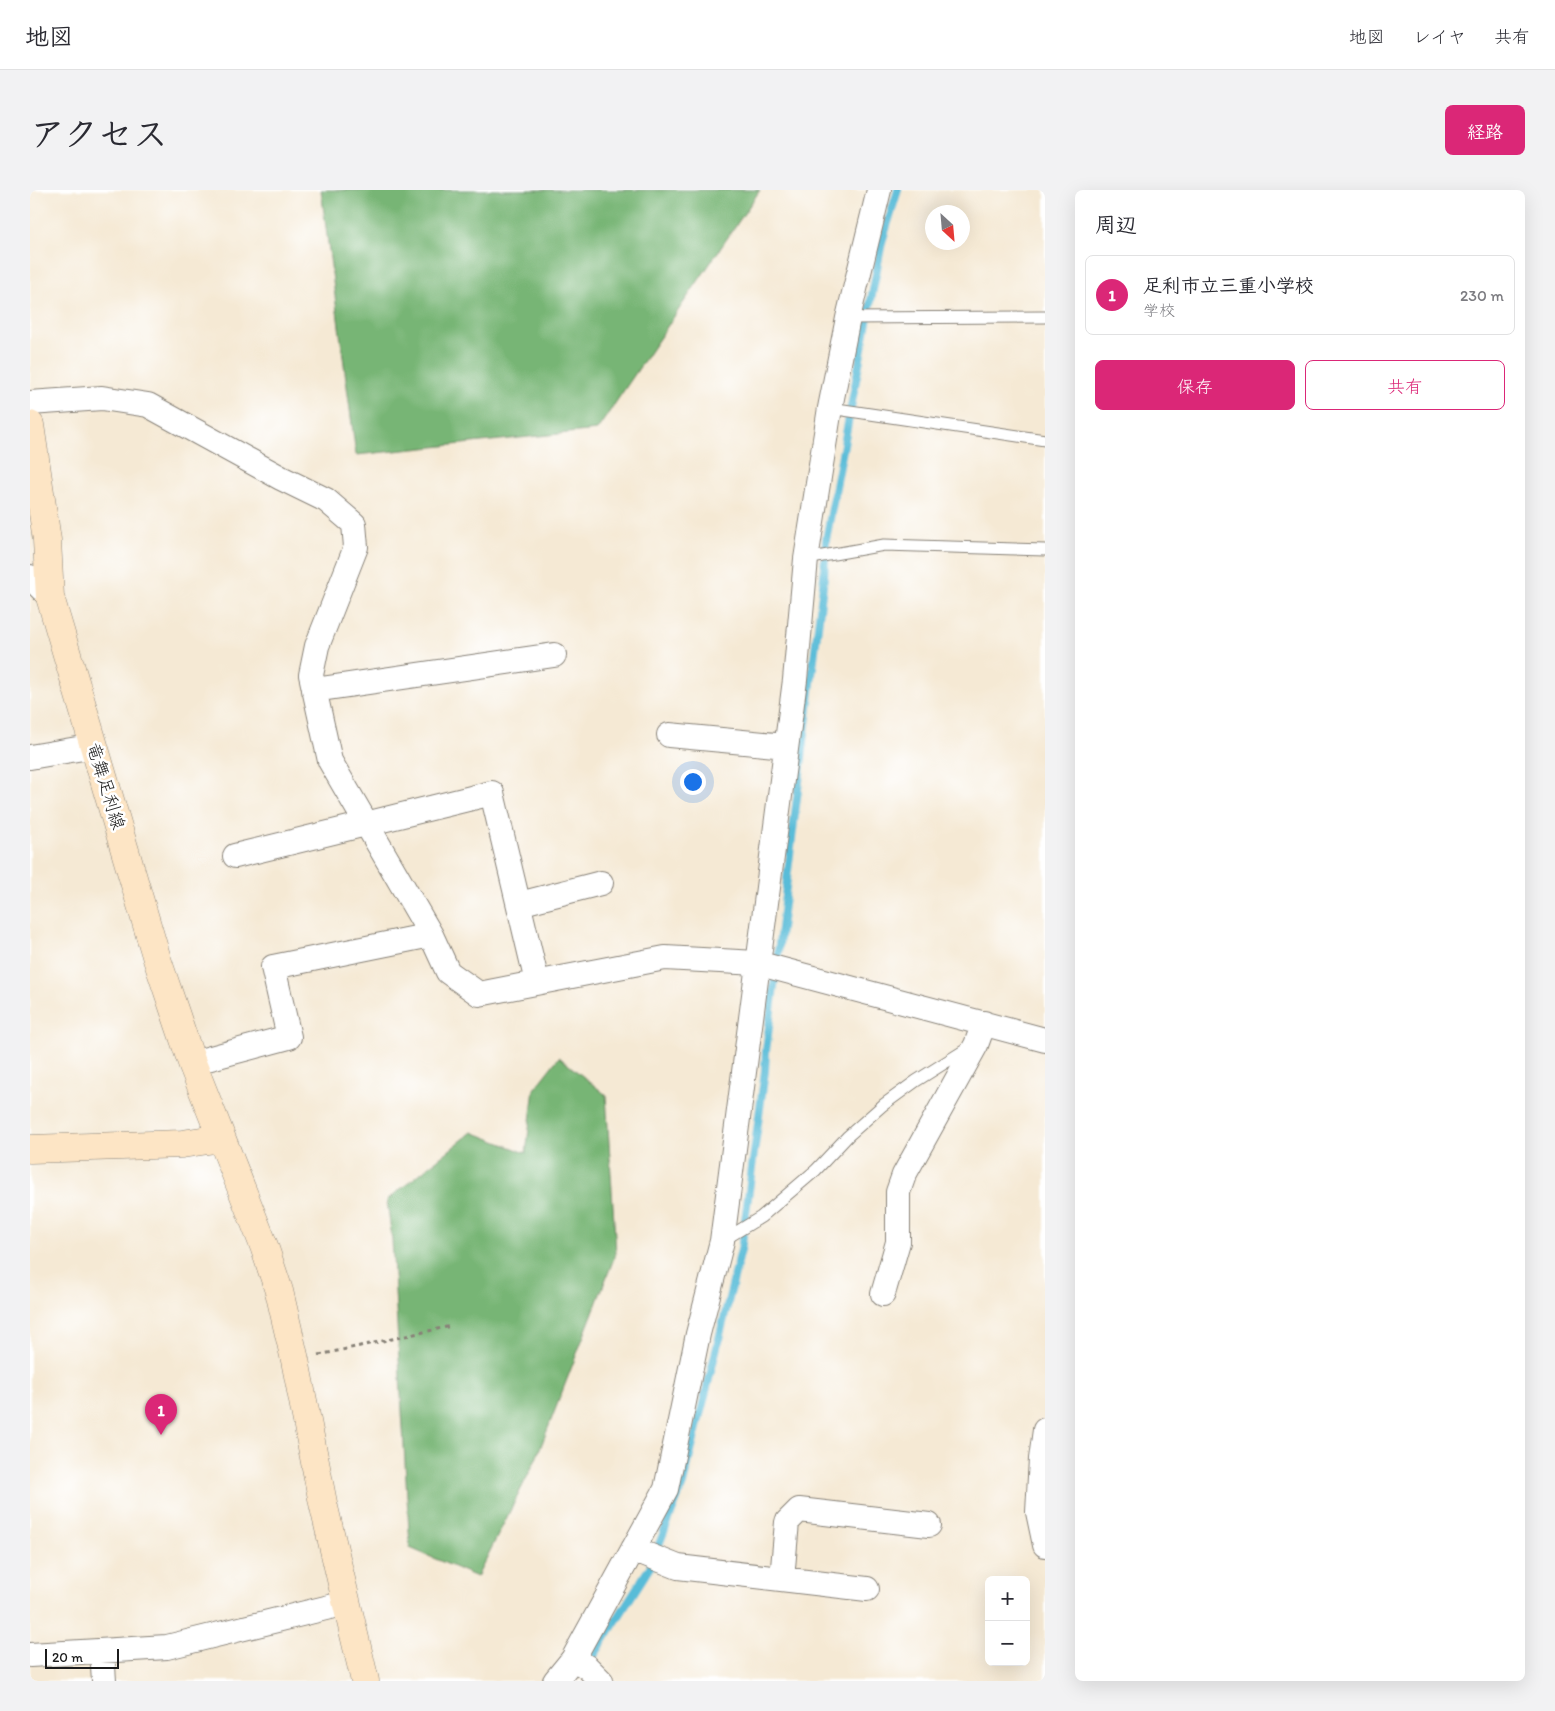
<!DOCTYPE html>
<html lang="ja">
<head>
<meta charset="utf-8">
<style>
  body { margin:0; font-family:Itim,"Klee One",sans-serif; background:#f2f2f3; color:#2b2b33 }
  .controls { position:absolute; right:15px; bottom:15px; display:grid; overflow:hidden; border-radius:8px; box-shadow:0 5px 20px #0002 }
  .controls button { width:45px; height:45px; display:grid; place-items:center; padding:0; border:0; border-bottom:1px solid #e1e1e2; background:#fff; color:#2b2b33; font:25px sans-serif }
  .compass { position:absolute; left:895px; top:15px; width:45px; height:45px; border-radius:50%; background:#fff; box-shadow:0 5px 20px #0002; rotate:154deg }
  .scale { position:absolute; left:15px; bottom:12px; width:74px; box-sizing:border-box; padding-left:5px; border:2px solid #1c1c1c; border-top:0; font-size:14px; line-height:18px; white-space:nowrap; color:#1c1c1c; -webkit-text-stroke:4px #fff; paint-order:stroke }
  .you { position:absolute; left:662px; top:591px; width:18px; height:18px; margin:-12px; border:4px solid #fff; border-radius:50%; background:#1a73e8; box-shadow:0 0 0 8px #1a73e833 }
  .badge { display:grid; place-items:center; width:32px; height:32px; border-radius:50%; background:#db2777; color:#fff; font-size:16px; font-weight:700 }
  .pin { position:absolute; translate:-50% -41px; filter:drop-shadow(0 1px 2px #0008) }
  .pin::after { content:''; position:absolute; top:26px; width:18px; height:15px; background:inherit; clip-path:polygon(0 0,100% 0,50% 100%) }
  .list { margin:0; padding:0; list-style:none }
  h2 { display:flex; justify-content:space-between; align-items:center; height:65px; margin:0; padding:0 20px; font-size:21px }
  h2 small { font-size:16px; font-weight:400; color:#7c7c81 }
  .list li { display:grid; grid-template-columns:32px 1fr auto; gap:15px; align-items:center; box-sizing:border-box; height:80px; margin:0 10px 10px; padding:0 10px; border:1px solid #e1e1e2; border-radius:8px }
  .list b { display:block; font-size:19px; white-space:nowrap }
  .list p { margin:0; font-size:16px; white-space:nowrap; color:#7c7c81 }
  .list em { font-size:16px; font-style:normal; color:#7c7c81 }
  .actions { display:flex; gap:10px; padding:15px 20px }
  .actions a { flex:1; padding:11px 0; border:1px solid #db2777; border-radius:8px; text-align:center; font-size:18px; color:#db2777 }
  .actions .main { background:#db2777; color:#fff }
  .map { position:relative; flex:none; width:1015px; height:1491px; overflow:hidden; border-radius:8px }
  header { display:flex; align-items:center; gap:30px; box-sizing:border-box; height:70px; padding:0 25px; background:#fff; border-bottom:1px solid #e1e1e2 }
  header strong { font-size:24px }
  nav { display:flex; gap:28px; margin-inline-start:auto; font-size:18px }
  .intro { display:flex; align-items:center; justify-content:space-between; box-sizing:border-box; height:120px; padding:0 30px }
  h1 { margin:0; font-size:35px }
  .button { padding:12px 22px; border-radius:8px; background:#db2777; color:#fff; font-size:18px; font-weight:700 }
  main { display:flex; gap:30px; padding:0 30px }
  aside { flex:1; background:#fff; border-radius:8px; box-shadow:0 5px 20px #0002 }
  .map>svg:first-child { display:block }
  .forest { fill:#77b575; stroke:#4a6848 }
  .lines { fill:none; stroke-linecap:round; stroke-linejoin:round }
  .stream { stroke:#59bcd8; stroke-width:8 }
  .lane-casing { stroke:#888278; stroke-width:13 }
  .street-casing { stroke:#888278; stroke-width:26 }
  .secondary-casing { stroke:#888278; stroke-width:29 }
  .path { stroke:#888278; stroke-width:3; stroke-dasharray:4 4; stroke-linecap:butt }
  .lane { stroke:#fff; stroke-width:11 }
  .street { stroke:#fff; stroke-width:24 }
  .secondary { stroke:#fde5c5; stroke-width:28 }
  .labels { text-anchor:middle; stroke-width:5; stroke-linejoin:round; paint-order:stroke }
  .street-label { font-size:18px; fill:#1c1c1c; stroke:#fff }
</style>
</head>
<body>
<header>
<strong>地図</strong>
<nav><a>地図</a><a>レイヤ</a><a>共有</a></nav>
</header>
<div class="intro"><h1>アクセス</h1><a class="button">経路</a></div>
<main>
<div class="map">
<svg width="1015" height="1491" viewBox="0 0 1015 1491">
  <rect width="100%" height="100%" fill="#fff"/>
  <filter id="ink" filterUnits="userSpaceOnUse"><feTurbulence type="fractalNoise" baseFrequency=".02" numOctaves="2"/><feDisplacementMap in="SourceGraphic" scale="10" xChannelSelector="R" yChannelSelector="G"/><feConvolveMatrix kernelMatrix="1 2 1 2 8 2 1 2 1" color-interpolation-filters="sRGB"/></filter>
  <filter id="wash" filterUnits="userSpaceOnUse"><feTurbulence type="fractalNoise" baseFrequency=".0096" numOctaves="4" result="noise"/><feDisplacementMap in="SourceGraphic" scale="20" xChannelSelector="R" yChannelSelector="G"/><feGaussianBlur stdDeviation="1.12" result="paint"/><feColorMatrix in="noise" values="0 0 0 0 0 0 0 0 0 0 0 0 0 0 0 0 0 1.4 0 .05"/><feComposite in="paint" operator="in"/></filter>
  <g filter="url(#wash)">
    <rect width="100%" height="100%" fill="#f5e9d4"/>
    <path class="forest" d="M291 0H730L567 240 326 265Z
      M529 867 576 905 586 1063 506 1269 447 1387 380 1358 362 1050 357 1010 442 942 496 963 504 899Z"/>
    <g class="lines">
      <path class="stream" d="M565 1464 620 1377 653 1294 711 1060 735 881 736 861 794 387 796 350 852 52 868 0"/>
    </g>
  </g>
  <g filter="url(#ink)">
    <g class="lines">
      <g class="lane-casing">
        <path id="lane" d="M818 128 1015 127
          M800 218 1015 250
          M776 369 854 355 1015 360
          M692 1051 731 1027 786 980 818 946 853 915 886 891 940 857"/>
      </g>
      <g class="street-casing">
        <path id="street" d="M0 213 72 208 118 215 251 288 296 310 324 334 326 357 287 456 281 485 300 571 401 745 418 782 449 804 635 768 727 773 1015 850
          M0 387 20 407
          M284 500 524 465
          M639 545 756 556
          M0 567 65 556
          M205 666 462 603 507 792
          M489 714 571 693
          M162 873 259 847 243 777 401 745
          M853 1104 868 1052V1002L874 985 946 855 954 833
          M1015 1240 1011 1269 1008 1322 1015 1355
          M603 1359 648 1377 837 1399
          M752 1389 757 1332 769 1320 899 1335
          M72 1461 74 1491
          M0 1465 137 1457 316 1413
          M543 1469 557 1477 571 1491
          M525 1491 543 1469 636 1299 668 1144 692 1051 765 490 776 369 800 218 818 128 849 0"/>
      </g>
      <g class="secondary-casing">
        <path id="secondary" d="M0 235 17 350 20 407 127 769 162 873 234 1056 249 1101 265 1170 293 1313 335 1491
          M0 959 152 954 191 948"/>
      </g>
      <path class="path" d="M289 1165 421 1136"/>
      <use href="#lane" class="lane"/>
      <use href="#street" class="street"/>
      <use href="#secondary" class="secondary"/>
    </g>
  </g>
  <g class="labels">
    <g class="street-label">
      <text transform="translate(76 596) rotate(73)" y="6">竜舞足利線</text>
    </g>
  </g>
</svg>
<div class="controls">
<button>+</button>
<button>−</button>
</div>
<svg class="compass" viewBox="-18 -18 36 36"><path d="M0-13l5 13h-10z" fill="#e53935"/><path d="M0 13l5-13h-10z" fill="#7c7c81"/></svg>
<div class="scale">20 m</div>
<div class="you"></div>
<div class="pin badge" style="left:131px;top:1245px">1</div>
</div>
<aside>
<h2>周辺<small></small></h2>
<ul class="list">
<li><span class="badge">1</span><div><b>足利市立三重小学校</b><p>学校</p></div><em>230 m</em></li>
</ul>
<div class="actions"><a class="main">保存</a><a>共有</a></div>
</aside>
</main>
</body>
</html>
